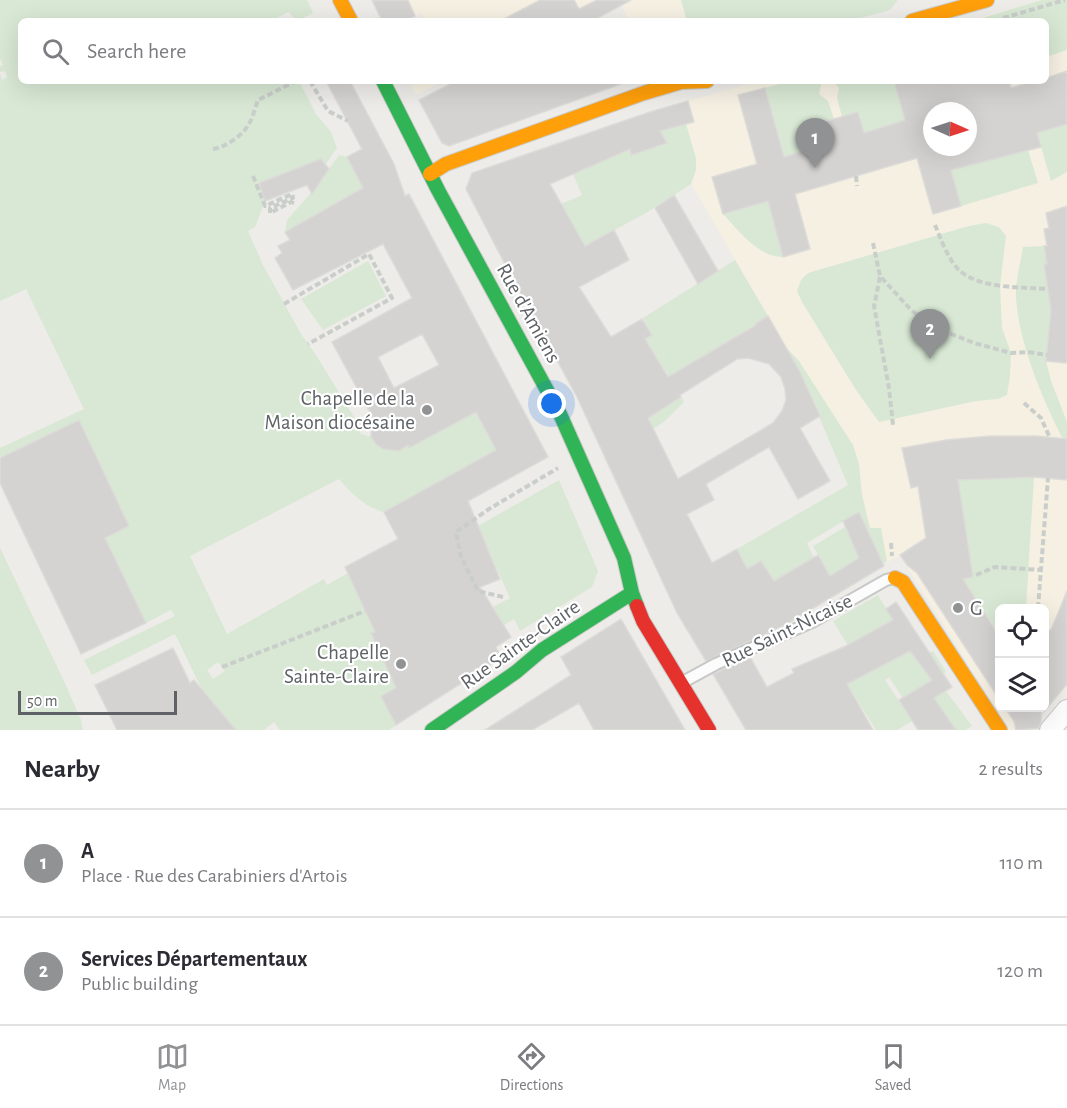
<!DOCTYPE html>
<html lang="en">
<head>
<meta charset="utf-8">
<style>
  body { margin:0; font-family:"Alegreya Sans",sans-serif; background:#f7f7f7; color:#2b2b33 }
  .controls { position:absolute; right:18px; bottom:18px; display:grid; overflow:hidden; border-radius:9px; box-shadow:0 6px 24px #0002 }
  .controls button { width:54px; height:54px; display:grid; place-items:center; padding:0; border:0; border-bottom:2px solid #e1e1e2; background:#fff; color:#2b2b33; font:30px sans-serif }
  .compass { position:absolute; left:923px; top:102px; width:54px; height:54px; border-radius:50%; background:#fff; box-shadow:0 6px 24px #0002; rotate:93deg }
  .scale { position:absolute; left:18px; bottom:15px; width:159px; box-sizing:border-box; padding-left:6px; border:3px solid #5e6266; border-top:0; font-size:16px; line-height:21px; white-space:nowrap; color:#5e6266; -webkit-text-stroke:4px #fff; paint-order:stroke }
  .you { position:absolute; left:552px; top:404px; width:21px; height:21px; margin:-15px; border:4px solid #fff; border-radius:50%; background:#1a73e8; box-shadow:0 0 0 9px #1a73e833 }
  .badge { display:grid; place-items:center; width:39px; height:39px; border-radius:50%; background:#909294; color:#fff; font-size:20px; font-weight:700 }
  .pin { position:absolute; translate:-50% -50px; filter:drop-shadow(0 2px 3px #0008) }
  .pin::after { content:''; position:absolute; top:32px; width:21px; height:18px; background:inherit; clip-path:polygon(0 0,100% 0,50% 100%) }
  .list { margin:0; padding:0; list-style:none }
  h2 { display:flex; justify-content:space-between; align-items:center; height:78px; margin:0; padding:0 24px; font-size:26px }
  h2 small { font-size:20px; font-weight:400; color:#7c7c81 }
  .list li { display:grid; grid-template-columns:39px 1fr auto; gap:18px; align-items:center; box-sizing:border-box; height:108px; padding:0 24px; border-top:2px solid #e1e1e2 }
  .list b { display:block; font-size:22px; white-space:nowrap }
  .list p { margin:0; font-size:20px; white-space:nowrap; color:#7c7c81 }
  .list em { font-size:20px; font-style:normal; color:#7c7c81 }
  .icon { flex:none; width:33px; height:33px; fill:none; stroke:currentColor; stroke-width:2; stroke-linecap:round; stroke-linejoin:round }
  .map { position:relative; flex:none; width:1067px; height:730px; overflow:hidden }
  .search { position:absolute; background:#fff; box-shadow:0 6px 24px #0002; left:18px; right:18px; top:18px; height:66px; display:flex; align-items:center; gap:15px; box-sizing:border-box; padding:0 21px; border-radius:9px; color:#7c7c81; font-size:22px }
  .sheet { height:294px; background:#fff }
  nav { display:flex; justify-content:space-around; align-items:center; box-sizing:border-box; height:84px; border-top:2px solid #e1e1e2; background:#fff; font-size:16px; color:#7c7c81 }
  nav a { display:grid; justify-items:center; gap:3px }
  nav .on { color:#909294 }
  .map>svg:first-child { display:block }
  .commercial { fill:#f5f0e2; fill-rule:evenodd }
  .green { fill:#d8e8d4; fill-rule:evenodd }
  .building { fill:#d4d3d1; stroke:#dcdbd8; stroke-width:1.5; fill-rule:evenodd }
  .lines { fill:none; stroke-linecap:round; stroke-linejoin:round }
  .lane-casing { stroke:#c7c8c8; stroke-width:14 }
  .street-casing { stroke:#c7c8c8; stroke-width:22 }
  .fast-casing { stroke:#cacac9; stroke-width:16 }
  .slow-casing { stroke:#cacac9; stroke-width:16 }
  .jam-casing { stroke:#cacac9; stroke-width:16 }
  .path { stroke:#cacecb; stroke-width:4; stroke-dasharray:6 3; stroke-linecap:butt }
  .lane { stroke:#fcfcfc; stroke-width:10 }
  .street { stroke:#fcfcfc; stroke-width:20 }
  .fast { stroke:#30b455; stroke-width:14 }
  .slow { stroke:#ff9f0a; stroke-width:14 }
  .jam { stroke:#e5322d; stroke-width:14 }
  .poi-dot { fill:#909294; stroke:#fff; stroke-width:2 }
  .labels { text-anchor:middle; stroke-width:4.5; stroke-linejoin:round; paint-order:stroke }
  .street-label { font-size:21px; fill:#5e6266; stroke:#fff }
  .poi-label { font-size:21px; fill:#5e6266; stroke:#fff; text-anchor:end }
</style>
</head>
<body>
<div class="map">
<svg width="1067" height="730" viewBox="0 0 1067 730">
  <rect width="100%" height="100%" fill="#edece8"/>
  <path class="commercial" d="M372 0H597L557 21H426L422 13 404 21H382Z
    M620 0H681L687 21H629Z
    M1042 0H1067V684L1044 714 1041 713 1028 730H1010L900 556 883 564 800 372 650 112 758 81H1046V21L971 20ZM932 111H968V147H932ZM1000 608H1044V708H1000Z
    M410 81H443L416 95Z"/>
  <path class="green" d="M0 0H307L313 13 296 21 289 12 270 21H21V81H299L316 114 331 132 337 148 325 165 320 159 259 183 265 201 255 227 248 231 263 265 301 334 316 355 354 417 361 434 371 437 376 444 383 449 408 445 409 448 466 418 475 410 496 450 384 512C366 508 351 493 339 479L190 556 227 634 324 579 327 585 348 573 375 632 372 633 396 688 382 696 396 725 389 730H280L274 722 264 730H236L207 695 205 696 175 634 92 675 84 660 175 616 171 610 146 623 113 555 48 586 40 568 129 526 79 420 0 458V448L84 409 26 289 0 301V73L2 80 7 77 5 71 0 72V67L3 65 0 58ZM218 662 225 671 213 679 207 670Z
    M681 0H897V1L890 10 849 21H687Z
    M1042 0H1067V50L1046 57V21H972Z
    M790 81H822L819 94 828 101 834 119 829 143 784 157 765 88Z
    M833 81H894L905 120 864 133 842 117 837 98 839 88Z
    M686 124 696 158V170L691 184 646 213 585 246 561 204 582 195 569 165 627 142 632 154 667 144 660 131Z
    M1067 124V172L1051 181 1037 133Z
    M1024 137 1038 183 961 206 948 158 974 164 1025 151Z
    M339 155 347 157 372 203 352 194 285 232 287 220 317 186Z
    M768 201 783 257C758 257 739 231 723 214Z
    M986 223 999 227 1006 236 1000 286 1002 328 1011 353 1010 376 1007 395 998 399 976 401 879 422 856 390 802 302 797 291 801 280 808 273 969 226Z
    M1044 246 1047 264 1044 265 1052 316 1046 361 1051 381 1067 422V439H1063C1042 399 1015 334 1016 289 1017 275 1021 261 1023 247Z
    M735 260 768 316 670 378 645 339 652 335 643 318Z
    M368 261 386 296 323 330 301 299Z
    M786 347 799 361 853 445 859 464 862 495 870 528H881L887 561 883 564 859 512 807 543 814 558 761 589V561L741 572 743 560 737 549 848 485 800 372Z
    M681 397 684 402 665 421 653 429 648 418Z
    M1034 477 1026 608H1000L999 633H998L966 583H964L958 480Z
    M559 480 598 571 592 587 520 631 514 619 504 625 493 607 510 598 478 526Z
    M845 527 859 558 830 576 813 546Z
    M0 548 64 681 81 720 83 730H0Z
    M878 595 893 620V643L900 656 911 651 917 659 933 651 946 672 915 691 924 705 946 691 972 726 965 730H956L948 719 907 698H903L889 677 885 680 912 721 897 730H876L847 684 869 672 855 657 833 621Z"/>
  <path class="building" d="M372 0H408L415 16 404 21H382Z
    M540 0H574L579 9 597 0H631L592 21H500Z
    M1067 71V124L1037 133 1041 147 951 170 961 206 933 214 917 158 795 194 810 249 783 257 768 201 723 214 712 177 757 164 738 95 765 88 784 157 829 143 823 122 834 119 858 112 864 133 905 120 894 81H1009L1011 88 1035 81H1046V78ZM932 111H968V147H932Z
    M326 81H350L394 164 405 196 409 194 548 457 468 501 500 579 480 587 511 637 496 647 501 658 396 725 381 696 396 688 371 633 375 632 345 567 398 539 384 512 496 450 476 412 409 448 408 445 399 451 383 449 376 444 371 437V425L374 420 332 342 412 298 383 244 293 290 275 258 282 253 278 246 290 240 285 232 363 188 347 157 362 149ZM422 334 439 365 394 388 378 357Z
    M456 81H629L449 146 442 143 419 100Z
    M688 101 694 122 660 131 667 143 631 155 630 149 550 184 585 246 614 230 629 260 579 287 611 337 642 319 652 335 645 339 668 377 756 325 755 324 768 316 800 372 820 416 800 428 830 481 798 499 769 447 706 484 714 500 687 514 712 563 737 549 747 569 761 561 774 581 818 555 830 576 859 558 843 521 859 512 884 566 785 625 706 661 677 613 577 397 507 268 466 189 472 173 650 112ZM748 358 769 364 781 377 785 389 786 400 782 411 773 423 678 479 648 418 681 397 680 395 737 359Z
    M321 159 329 169 312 194 307 185 265 201 259 183Z
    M674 195 718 271 698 284 655 208Z
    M1067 206V363L1046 361 1051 310 1044 264H1047L1044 246H1047L1044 229 1049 228 1046 213Z
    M79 420 129 526 105 538 146 623 81 654 0 483V458Z
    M991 436H1036L1067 439V480L1034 477 958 480 973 577 963 579 999 636V699L917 573 907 565 900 555 926 538 918 486 911 488 902 448 946 440Z
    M1067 591V684L1044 712V629L1051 630Z
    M896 602 952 687 934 698 956 730H918L899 700 932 680 910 651 847 684 873 730H746L713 674 750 657 767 687 794 673 792 669 846 646 893 620 886 609Z
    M621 619 685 730H594L579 703 532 730H485L571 675 561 657Z
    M173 648 190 683 194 680 236 730H117L95 685Z
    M1005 708H1042L1041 722 1038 728 1016 730 1014 721Z"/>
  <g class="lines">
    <g class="lane-casing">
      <path id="lane" d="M683 682 716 664 814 621 886 580 894 578"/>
    </g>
    <g class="street-casing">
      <path id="street" d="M1050 730 1067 710"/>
    </g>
    <g class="fast-casing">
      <path id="fast" d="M383 81 438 190 560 414 624 558 632 593 637 606
        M432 730 516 672 542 650 632 593"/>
    </g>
    <g class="slow-casing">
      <path id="slow" d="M340 0 351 21
        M912 21 987 0
        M430 174 446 164 644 93 681 82 707 81
        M895 578 903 582 1000 730"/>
    </g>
    <g class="jam-casing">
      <path id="jam" d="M637 606 643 621 709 730"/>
    </g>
    <path class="path" d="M1003 18 1065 0
      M310 81 328 111 348 121
      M213 149C226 147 243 135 249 124 253 117 255 108 258 100L296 81
      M253 176 265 206 292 194 293 198 270 208V213L291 202 296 204
      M856 176 857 186
      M935 225C941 239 948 260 960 271 981 289 1022 287 1048 289
      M873 243 880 276 911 310 934 327 974 343 1011 353 1028 352 1047 355
      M880 277 874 306 889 388 893 425
      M284 304 369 254 392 298 308 344
      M1024 403 1041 418 1050 438
      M891 543 892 556
      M976 575 995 567 1041 570
      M503 597 478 591 461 557 456 532 489 509 558 468
      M1038 608 1048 478
      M222 667 365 611"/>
    <use href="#lane" class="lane"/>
    <use href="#street" class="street"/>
    <use href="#fast" class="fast"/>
    <use href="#slow" class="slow"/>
    <use href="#jam" class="jam"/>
  </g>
  <g class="poi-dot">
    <circle cx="427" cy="410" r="6"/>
    <circle cx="958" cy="608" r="6"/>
    <circle cx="401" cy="664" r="6"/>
  </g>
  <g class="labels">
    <g class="street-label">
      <text transform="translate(529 313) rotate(61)" y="7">Rue d'Amiens</text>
      <text transform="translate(787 630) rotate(-26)" y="7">Rue Saint-Nicaise</text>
      <text transform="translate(520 644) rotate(-35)" y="7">Rue Sainte-Claire</text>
    </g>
    <g class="poi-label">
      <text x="415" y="405">Chapelle de la<tspan x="415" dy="24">Maison diocésaine</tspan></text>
      <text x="970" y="615" text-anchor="start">G</text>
      <text x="389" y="659">Chapelle<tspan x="389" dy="24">Sainte-Claire</tspan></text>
    </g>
  </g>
</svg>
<div class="controls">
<button><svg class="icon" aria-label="locate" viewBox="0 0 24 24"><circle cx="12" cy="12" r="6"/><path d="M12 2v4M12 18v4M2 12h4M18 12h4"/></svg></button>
<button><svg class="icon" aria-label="layers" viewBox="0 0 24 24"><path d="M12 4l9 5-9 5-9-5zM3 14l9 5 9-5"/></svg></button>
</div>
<svg class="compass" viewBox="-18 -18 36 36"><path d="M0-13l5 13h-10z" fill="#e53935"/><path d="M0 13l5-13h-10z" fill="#7c7c81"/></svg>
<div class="scale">50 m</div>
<div class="you"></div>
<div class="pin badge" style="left:815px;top:168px">1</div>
<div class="pin badge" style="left:930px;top:359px">2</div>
<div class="search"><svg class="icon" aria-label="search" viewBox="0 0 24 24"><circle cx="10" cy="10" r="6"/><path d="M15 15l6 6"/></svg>Search here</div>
</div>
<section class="sheet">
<h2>Nearby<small>2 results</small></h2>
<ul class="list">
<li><span class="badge">1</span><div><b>A</b><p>Place · Rue des Carabiniers d'Artois</p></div><em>110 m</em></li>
<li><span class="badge">2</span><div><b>Services Départementaux</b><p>Public building</p></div><em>120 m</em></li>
</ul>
</section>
<nav>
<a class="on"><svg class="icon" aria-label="map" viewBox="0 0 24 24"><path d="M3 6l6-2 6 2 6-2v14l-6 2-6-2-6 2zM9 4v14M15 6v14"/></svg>Map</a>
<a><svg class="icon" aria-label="directions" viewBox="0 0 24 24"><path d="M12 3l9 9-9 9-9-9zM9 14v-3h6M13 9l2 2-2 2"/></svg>Directions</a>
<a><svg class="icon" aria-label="saved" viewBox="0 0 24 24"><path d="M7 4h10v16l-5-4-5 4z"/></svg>Saved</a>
</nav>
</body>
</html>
